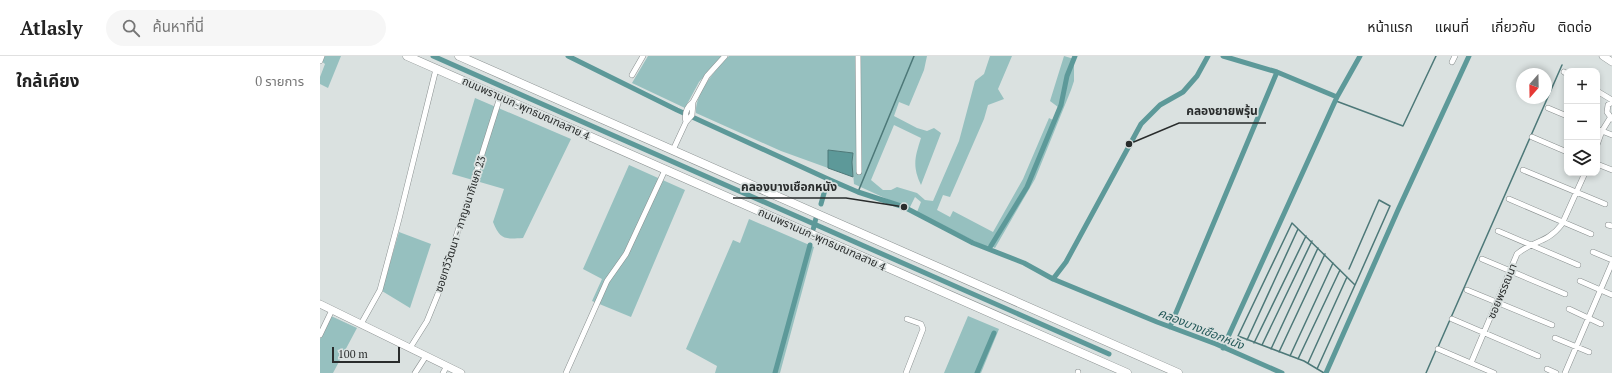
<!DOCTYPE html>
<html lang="th">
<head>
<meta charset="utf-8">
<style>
  body { margin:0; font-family:"PT Serif","Noto Sans Thai",serif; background:#f6f6f6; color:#222 }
  .controls { position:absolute; right:12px; top:12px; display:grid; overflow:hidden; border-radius:8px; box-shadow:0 2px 6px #0003 }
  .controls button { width:36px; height:36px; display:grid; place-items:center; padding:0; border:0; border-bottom:1px solid #e0e0e0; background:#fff; color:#222; font:20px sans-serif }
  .compass { position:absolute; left:1196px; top:12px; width:36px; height:36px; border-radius:50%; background:#fff; box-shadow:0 2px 6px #0003; rotate:200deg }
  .scale { position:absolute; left:12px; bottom:10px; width:68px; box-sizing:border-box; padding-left:4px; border:2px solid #292c2c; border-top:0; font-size:11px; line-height:14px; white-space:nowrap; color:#292c2c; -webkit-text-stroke:3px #dae1e0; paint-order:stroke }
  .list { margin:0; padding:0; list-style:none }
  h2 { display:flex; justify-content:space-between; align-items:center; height:52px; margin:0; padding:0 16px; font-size:17px }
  h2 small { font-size:13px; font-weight:400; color:#767676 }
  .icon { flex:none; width:22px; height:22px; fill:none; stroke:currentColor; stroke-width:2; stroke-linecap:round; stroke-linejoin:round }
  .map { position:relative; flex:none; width:1292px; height:317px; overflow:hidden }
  header { display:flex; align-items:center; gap:24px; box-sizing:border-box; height:56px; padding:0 20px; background:#fff; border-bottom:1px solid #e0e0e0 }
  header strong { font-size:19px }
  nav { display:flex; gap:22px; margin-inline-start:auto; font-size:14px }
  .search { width:280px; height:36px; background:#f6f6f6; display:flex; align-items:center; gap:10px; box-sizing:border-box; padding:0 14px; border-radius:22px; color:#767676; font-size:15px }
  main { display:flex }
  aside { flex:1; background:#fff }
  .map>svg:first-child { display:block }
  .green { fill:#96c0bf }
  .water { fill:#5d9999; stroke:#4d7878 }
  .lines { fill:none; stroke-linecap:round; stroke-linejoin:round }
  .stream { stroke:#4d7878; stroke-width:1.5 }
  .canal { stroke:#5d9999; stroke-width:5 }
  .street-casing { stroke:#898f8f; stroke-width:6 }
  .secondary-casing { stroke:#898f8f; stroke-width:8 }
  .primary-casing { stroke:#898f8f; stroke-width:9 }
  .street { stroke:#fff; stroke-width:5 }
  .secondary { stroke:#fff; stroke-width:7 }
  .primary { stroke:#fff; stroke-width:8 }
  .labels { text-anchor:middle; stroke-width:3.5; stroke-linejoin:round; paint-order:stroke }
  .street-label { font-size:11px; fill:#292c2c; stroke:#dae1e0 }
  .water-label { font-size:12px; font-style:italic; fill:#245959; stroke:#dae1e0 }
  .leader { fill:none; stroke:#292c2c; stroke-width:1.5 }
  .callout-dot { fill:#292c2c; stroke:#dae1e0; stroke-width:1.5 }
  .callout-label { font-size:12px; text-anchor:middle; font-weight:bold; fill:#292c2c; stroke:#dae1e0; stroke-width:3.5; stroke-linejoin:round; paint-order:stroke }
</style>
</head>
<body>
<header>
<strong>Atlasly</strong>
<div class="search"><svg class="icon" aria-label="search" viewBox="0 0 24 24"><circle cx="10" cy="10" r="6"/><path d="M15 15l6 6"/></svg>ค้นหาที่นี่</div>
<nav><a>หน้าแรก</a><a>แผนที่</a><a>เกี่ยวกับ</a><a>ติดต่อ</a></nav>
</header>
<main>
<aside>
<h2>ใกล้เคียง<small>0 รายการ</small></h2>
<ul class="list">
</ul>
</aside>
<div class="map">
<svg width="1292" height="317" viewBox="0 0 1292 317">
  <rect width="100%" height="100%" fill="#dae1e0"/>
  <path class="green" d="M0 0H21L8 32 0 28V21L5 8 0 4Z
    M328 0H402L379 26 365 52 312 27Z
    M409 0H536L541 59V0H607L604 14 589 50 579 46 574 60 597 72 607 75 614 72 621 77 601 129C592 110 595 101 601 82L574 69 551 124 563 134H571L577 131 597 137 605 144 613 145 639 85 655 25 664 18 670 0H692L678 33 684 43 668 49 664 63 630 141 623 139 617 154 630 161 633 155 673 176 703 123 729 62 733 64 738 51 730 45 744 0 754 3V25L751 34 715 123 675 192 669 189 666 191 597 156 601 146 595 141 589 153 534 128 532 106 533 97 508 94V112L461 95 376 57C375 37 395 14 409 0Z
    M155 42 251 83 203 182C185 183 180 184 173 166L184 133 132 118Z
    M309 109 365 134 311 261 272 245 282 223 263 213Z
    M429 163 494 191 460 317H395L397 310 366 293 413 184 420 187Z
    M79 176 111 188 90 252 62 235Z
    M11 260 37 272 13 317H0V283Z
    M648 260 679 273 661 317H624Z"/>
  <path class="water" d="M508 94 533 97 532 106 533 121 508 112Z"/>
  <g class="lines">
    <path class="stream" d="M1016 45 1083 70 1116 0
      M538 136 594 0
      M1029 213 1059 144 1070 150 1035 229
      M927 284 978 173
      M934 287 986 180
      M942 289 992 185
      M1118 291 1242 9
      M951 293 998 192
      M959 296 1005 198
      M970 300 1013 207
      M978 303 1020 214
      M988 307 1027 221
      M997 313 1035 229 972 167 918 280 984 305 1004 317
      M1106 317 1116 294"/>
    <path class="canal" d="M113 0 789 298
      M248 0 357 54 508 123 538 136 584 151 653 187 704 207 733 223 837 266 896 288 962 317
      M903 0 957 16 1017 41
      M501 148 508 123
      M493 174 496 162
      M669 193 707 131 741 49 747 20 755 0
      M733 223 746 206 821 68 840 49 863 36 877 20 888 0
      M850 271 957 16
      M903 292 1017 41 1040 0
      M455 317 490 189
      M657 317 674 277
      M1006 317 1078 154 1149 0"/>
    <g class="street-casing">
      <path id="street" d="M538 0 539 116
        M0 5 2 0
        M1132 6 1135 0
        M1244 16 1247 18
        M312 19 323 0
        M1277 35 1292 44
        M373 46 387 20 405 0
        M1292 46 1288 49 1287 56 1292 63
        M1228 52 1247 60
        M1277 73 1292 79
        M1212 81 1247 96
        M1277 89 1282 75 1290 62
        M353 94 366 66C364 58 367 51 373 46L372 59 366 66
        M1277 108 1292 114
        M1203 114 1285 148
        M1189 143 1271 178
        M1288 169 1292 170
        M1178 175 1258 209
        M1273 196 1292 204
        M1162 203 1245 238
        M1260 225 1292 239
        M1147 234 1232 269
        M1249 253 1281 268
        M1132 263 1218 300
        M41 268 60 234 79 163 116 13
        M0 279 12 254
        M1235 282 1269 296
        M90 292 107 265 118 238 180 41
        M1118 293 1174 317
        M1151 307 1197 198C1213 184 1227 188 1242 168L1265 117
        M1227 313 1236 317
        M95 317 106 300
        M123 317 127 310
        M246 317 287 225 306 198 345 114
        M586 317 603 273 601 268 587 263
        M758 317V316
        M1245 317 1292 207"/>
    </g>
    <g class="secondary-casing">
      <path id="secondary" d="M1283 0 1292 6
        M0 248 141 317"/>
    </g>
    <g class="primary-casing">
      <path id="primary" d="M87 0 807 317
        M139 0 858 317"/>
    </g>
    <use href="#street" class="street"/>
    <use href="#secondary" class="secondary"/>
    <use href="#primary" class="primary"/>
  </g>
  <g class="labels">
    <g class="street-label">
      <text transform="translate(206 52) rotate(24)" y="4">ถนนพรานนก-พุทธมณฑลสาย 4</text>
      <text transform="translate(140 168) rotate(-72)" y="4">ซอยทวีวัฒนา - กาญจนาภิเษก 23</text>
      <text transform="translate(502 183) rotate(24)" y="4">ถนนพรานนก-พุทธมณฑลสาย 4</text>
      <text transform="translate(1182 235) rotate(-67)" y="4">ซอยพรรณนา</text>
    </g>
    <g class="water-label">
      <text transform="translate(881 273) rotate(22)" y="4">คลองบางเชือกหนัง</text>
    </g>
  </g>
  <path class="leader" d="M809 88L859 67H946M584 151L526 142H413"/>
  <g class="callout-dot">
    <circle cx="809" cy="88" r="4"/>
    <circle cx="584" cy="151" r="4"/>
  </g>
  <g class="callout-label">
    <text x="902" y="59">คลองยายพรุ้น</text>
    <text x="469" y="135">คลองบางเชือกหนัง</text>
  </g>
</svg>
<div class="controls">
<button>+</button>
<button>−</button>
<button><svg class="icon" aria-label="layers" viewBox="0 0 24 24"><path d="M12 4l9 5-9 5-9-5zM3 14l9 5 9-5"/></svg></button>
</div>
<svg class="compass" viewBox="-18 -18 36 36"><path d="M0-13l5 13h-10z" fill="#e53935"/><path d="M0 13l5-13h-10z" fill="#767676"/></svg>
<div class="scale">100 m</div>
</div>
</main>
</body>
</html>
